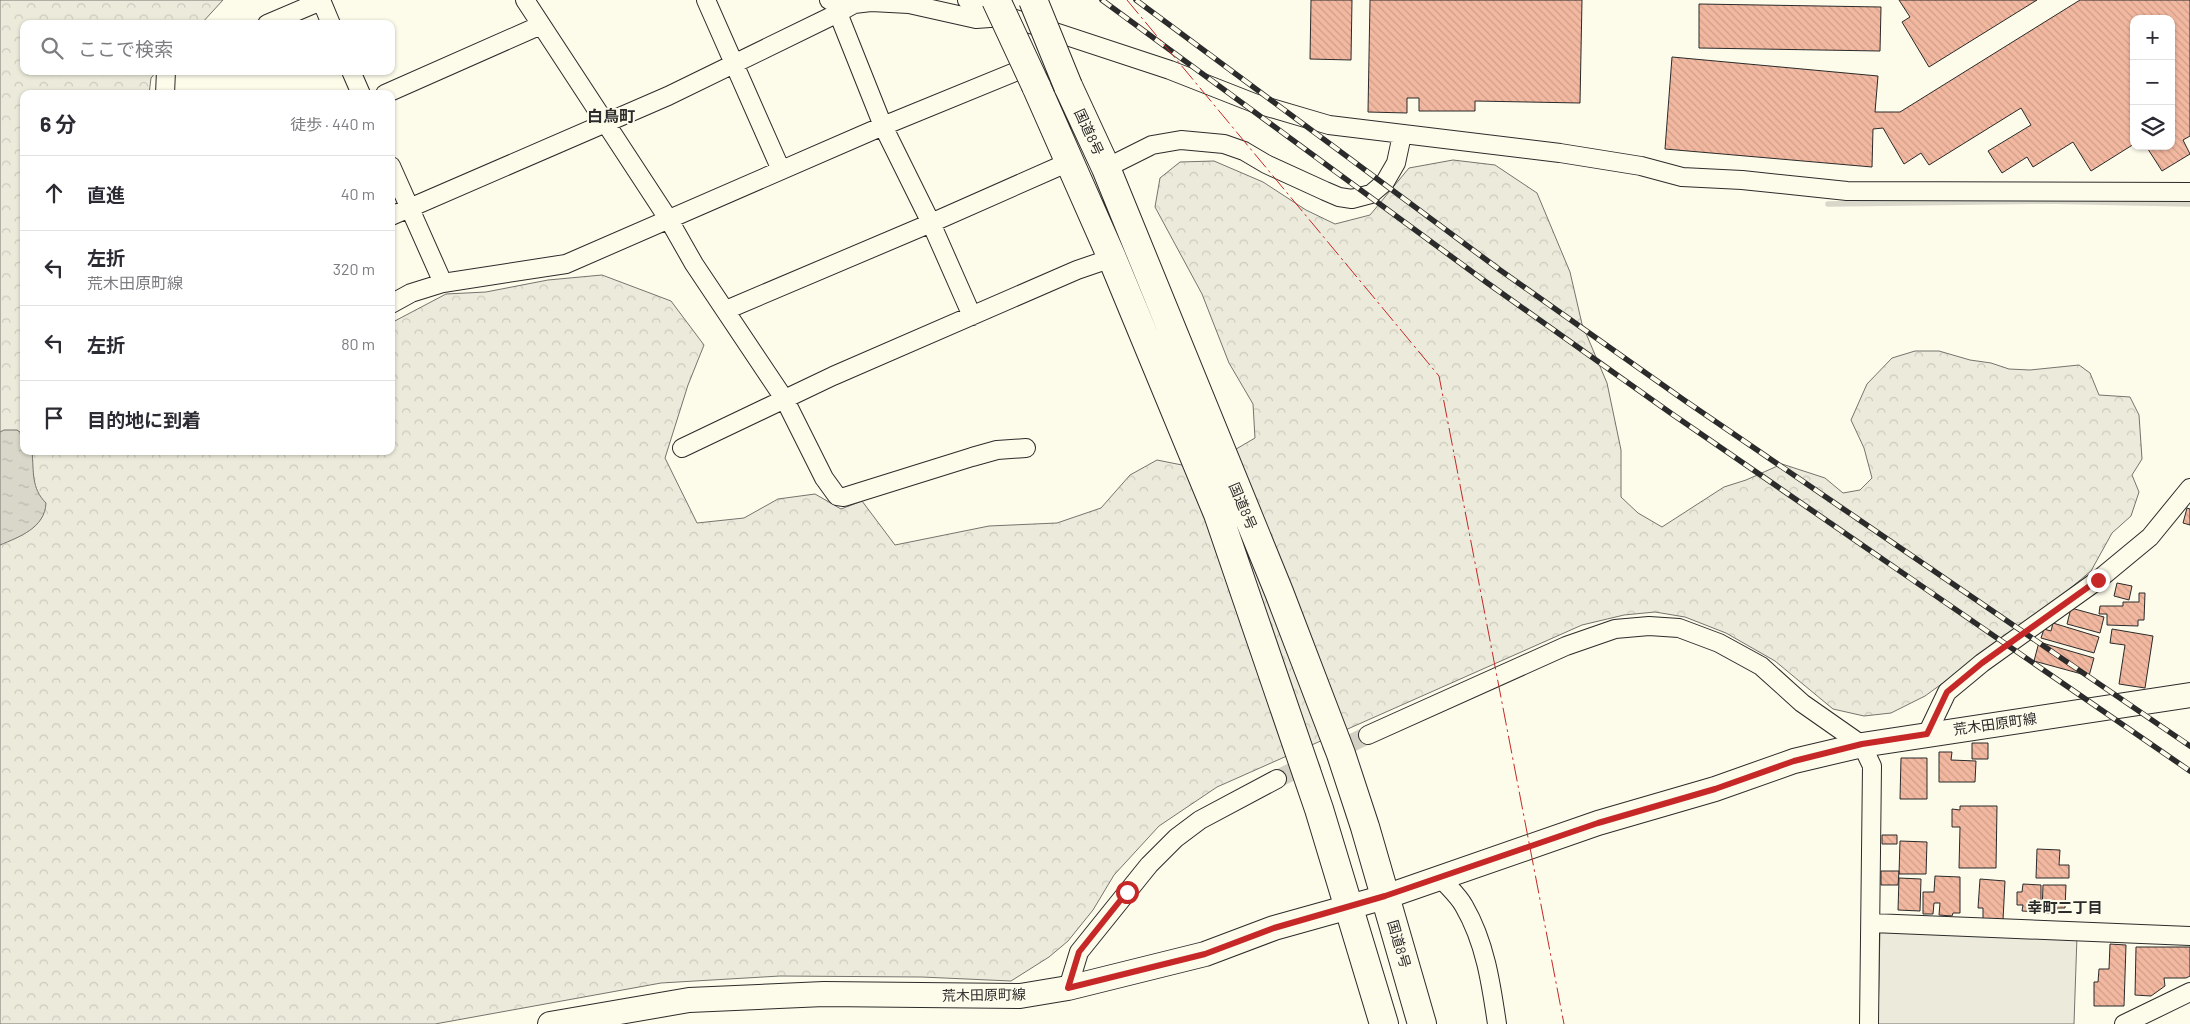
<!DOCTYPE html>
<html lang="ja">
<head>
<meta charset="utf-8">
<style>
  body { margin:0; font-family:Barlow,"Noto Sans JP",sans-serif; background:#f2f2f3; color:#2b2b33 }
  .controls { position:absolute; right:15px; top:15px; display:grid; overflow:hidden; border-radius:10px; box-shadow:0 1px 4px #0004 }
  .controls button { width:45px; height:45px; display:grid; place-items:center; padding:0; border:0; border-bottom:1px solid #e1e1e2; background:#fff; color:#2b2b33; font:25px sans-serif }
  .stop { position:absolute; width:15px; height:15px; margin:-11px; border:4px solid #c62828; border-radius:50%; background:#fff }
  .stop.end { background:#c62828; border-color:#fff; box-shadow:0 1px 5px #0008 }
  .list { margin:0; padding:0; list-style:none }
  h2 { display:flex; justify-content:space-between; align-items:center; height:65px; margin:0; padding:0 20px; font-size:21px }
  h2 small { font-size:16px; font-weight:400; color:#7c7c81 }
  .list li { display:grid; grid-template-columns:32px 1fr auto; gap:15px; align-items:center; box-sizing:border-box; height:75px; padding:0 20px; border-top:1px solid #e1e1e2 }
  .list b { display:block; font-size:19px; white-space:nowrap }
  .list p { margin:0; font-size:16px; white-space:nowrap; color:#7c7c81 }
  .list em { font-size:16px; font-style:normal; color:#7c7c81 }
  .icon { flex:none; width:28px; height:28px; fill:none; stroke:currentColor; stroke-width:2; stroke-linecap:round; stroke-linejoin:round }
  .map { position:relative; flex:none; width:2190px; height:1024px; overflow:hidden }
  .search { position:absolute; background:#fff; box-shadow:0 1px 4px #0004; left:20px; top:20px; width:375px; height:55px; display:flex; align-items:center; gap:12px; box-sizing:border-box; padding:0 18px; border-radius:10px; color:#7c7c81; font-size:19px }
  .panel { position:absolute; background:#fff; box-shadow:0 1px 4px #0004; left:20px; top:90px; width:375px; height:365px; border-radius:10px }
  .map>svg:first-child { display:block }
  .forest { fill:url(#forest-crowns); stroke:#74746e }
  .parking { fill:#eceadb; stroke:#74746e }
  .water { fill:url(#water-ripples); stroke:#74746e }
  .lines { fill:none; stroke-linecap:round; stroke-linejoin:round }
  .stream { stroke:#d8d7c9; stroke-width:5.5 }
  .building { fill:url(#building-back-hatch); stroke:#2b2b2b }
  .street-tunnel { stroke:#d3d1c4; stroke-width:18; stroke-dasharray:18 9; stroke-linecap:butt }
  .street-casing { stroke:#2b2b2b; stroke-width:20 }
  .secondary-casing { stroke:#2b2b2b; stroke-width:26 }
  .highway-casing { stroke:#2b2b2b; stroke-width:30 }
  .street { stroke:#fdfbea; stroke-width:18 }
  .secondary { stroke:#fdfbea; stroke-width:24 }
  .highway { stroke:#fdfbea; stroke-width:28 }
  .rail-casing { stroke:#2b2b2b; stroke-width:5.5 }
  .rail { stroke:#fdfbea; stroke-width:4; stroke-dasharray:11; stroke-linecap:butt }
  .highway-bridge-casing { stroke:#2b2b2b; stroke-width:30; stroke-linecap:butt }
  .highway-bridge { stroke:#fdfbea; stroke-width:28 }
  .power { stroke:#c62828; stroke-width:1; stroke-dasharray:18 4 2.5 4; stroke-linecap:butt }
  .route { stroke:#c62828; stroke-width:6 }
  .labels { text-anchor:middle; stroke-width:4; stroke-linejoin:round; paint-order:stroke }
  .street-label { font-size:14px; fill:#2b2b2b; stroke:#fdfbea }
  .neighbourhood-label { font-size:15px; font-weight:bold; fill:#2b2b2b; stroke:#fdfbea }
  .quarter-label { font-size:16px; font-weight:bold; fill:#2b2b2b; stroke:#fdfbea }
</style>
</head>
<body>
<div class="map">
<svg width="2190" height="1024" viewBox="0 0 2190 1024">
  <defs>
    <pattern id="forest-crowns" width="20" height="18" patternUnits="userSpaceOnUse" patternTransform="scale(1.25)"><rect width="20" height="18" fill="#ecebdb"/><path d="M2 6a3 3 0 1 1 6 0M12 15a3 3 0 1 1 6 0" fill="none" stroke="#cbcabc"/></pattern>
    <pattern id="water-ripples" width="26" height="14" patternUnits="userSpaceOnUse" patternTransform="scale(1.25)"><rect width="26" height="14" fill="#d8d7c9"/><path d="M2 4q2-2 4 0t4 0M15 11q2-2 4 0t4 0" fill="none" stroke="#bab9ad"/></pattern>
    <pattern id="building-back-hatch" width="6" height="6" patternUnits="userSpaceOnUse" patternTransform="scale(1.25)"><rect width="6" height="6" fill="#f2b8a0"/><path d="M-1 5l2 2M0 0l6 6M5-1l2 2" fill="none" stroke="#d09e8a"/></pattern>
  </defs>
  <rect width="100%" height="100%" fill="#fdfbea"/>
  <path class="forest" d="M0 0H223L201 24H24V71H157L151 78 149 94H24V451H391V323L446 294 486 292 548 280 602 275 671 301 704 345 688 385 665 458 697 523 744 518 778 499 815 494 841 509 862 501 895 545 989 526 1057 523 1101 508 1130 475 1157 460 1202 469 1255 438 1253 404 1229 363 1202 294 1155 207 1160 178 1180 162 1214 161 1263 182 1306 210 1335 224 1370 215 1409 168 1453 160 1495 165 1537 193 1570 272 1582 324 1607 383 1621 450V497L1638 513 1662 527 1724 487 1746 480 1782 464 1825 478 1843 493 1860 490 1872 478 1864 448 1851 420 1867 384 1892 358 1915 351H1939L1970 360 1991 363 2009 369 2030 370 2079 365 2090 373 2099 395 2130 397 2139 415 2142 459 2132 475 2139 492 2131 516 2112 533 2091 571 2044 610 1925 696 1891 713 1864 716 1833 709 1775 661 1726 633 1685 617 1655 612 1624 615 1582 625 1217 787 1159 826 1114 875 1093 910 1068 941 1049 957 1011 981 922 977 780 976 661 983 435 1024H0Z"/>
  <path class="parking" d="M1880 928 2077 936 2074 1024H1878Z"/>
  <path class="water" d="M4 430H17L24 435V451H32C34 472 31 488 46 503 45 528 19 537 0 545V432Z"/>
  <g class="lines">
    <path class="stream" d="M1828 204 2044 201 2190 204"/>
  </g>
  <path class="building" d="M1311 0H1352L1351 60 1310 59Z
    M1370 0H1582L1580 103 1475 101V111H1419V98H1407V113L1368 112Z
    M1899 0H2037L1929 67 1902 22 1910 17Z
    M2080 0H2190V136L2183 140 2190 154 2162 171 2146 146H2171V19H2134V144L2091 171 2073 142 2033 167 2027 157 2002 173 1988 151 2031 125 2021 108 1929 165 1921 153 1904 164 1883 128 1873 129 1872 167 1665 149 1672 57 1878 76 1875 112H1900Z
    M1699 4 1881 7 1880 51 1699 48Z
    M2187 508 2190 509V525L2183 523Z
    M2117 583 2132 586 2129 600 2114 596Z
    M2139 593H2145L2144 620H2138V626L2107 625V614H2099L2100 606H2123V602H2139Z
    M2071 608 2104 617 2100 633 2067 624Z
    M2053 623 2099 637 2094 653 2041 638 2044 629 2051 631Z
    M2112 629 2153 636 2145 688 2119 684 2125 645 2110 643Z
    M2039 642 2094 658 2089 676 2034 661Z
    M1972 743H1988V759H1972Z
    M1939 752H1952L1951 760 1976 761 1975 782H1939Z
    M1901 758H1927V799H1900Z
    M1960 806H1997L1996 868H1959L1960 827H1952V809L1960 810Z
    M1882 835H1897V844H1882Z
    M1900 841 1927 842 1926 874H1899Z
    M2037 849 2060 850 2059 865H2069V878H2036Z
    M1881 871H1899L1898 885H1881Z
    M1935 876 1960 877V913H1953L1952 916 1939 915 1940 903H1934L1933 914H1923V892H1934Z
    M1899 878 1921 879 1920 911 1898 910Z
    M1980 879 2005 881 2003 920 1983 919V908H1978Z
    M2023 884 2041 885V912L2022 911 2023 905H2017V892H2022Z
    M2043 885H2066L2065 908H2057V913H2042Z
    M2110 944 2126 945 2124 1006H2094V982H2098L2099 969H2109Z
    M2136 947H2190V976L2186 978H2164L2165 986 2151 996 2135 995Z"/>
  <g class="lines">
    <path class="street-tunnel" d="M1277 779 1368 735"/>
    <g class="street-casing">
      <path id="street" d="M321 0 331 24
        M525 0 669 220 694 264 785 400 824 478 837 496 844 497 972 457 997 450 1026 448
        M706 0 781 170
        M829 0 833 2 838 13 883 126 931 223 972 316
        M967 0 1009 17 1170 70 1254 103 1329 125 1560 153 1641 166 1682 177 1742 180 1847 191 2190 192
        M267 24 321 1
        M351 71 361 94
        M165 94 166 71
        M385 94 541 25
        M391 166 443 283
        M1106 168 1152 145 1181 140 1224 144 1244 151 1266 164 1325 191 1339 197 1352 199 1371 194 1385 182 1396 163 1402 135
        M391 216 668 96 834 15 854 4 871 2 909 4 976 19 1004 17
        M391 304 411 293 443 283 566 264 883 126 1027 67
        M726 310 931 223 1069 162
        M682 448 833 376 1077 270 1112 258
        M1927 734 1947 692 1982 663 2098 580 2150 537 2190 488
        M1368 735 1566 646 1615 629 1649 626 1679 628 1719 643 1761 666 1802 703 1862 745 1872 766 1869 1024
        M1439 876C1447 886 1458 895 1464 906 1485 942 1491 983 1497 1024
        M1872 923 2190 936
        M1068 988 1079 952 1149 865 1176 838 1200 820 1277 779
        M2124 1024 2190 992"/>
    </g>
    <g class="secondary-casing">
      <path id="secondary" d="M550 1024 689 1000 824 994 1020 996 1068 988 1205 954 1274 928 1385 897 1598 823 1715 789 1794 761 1862 745 2190 695"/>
    </g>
    <g class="highway-casing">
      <path id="highway" d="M1036 86 1112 258 1218 514 1319 809 1384 1024
        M1068 86 1106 168 1279 592 1341 754 1365 827 1422 1024"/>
    </g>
    <use href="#street" class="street"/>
    <use href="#secondary" class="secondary"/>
    <use href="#highway" class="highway"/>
    <g class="rail-casing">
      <path id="rail" d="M1102 0 1486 282 1672 414 2190 771
        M1136 0 1500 270 1684 400 2190 746"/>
    </g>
    <use href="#rail" class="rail"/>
    <g class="highway-bridge-casing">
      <path id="highway-bridge" d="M996 0 1036 86
        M1033 0 1068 86"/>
    </g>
    <use href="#highway-bridge" class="highway-bridge"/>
    <path class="power" d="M1127 0 1439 376 1564 1024"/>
  </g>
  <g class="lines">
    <path class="route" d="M1127 892 1079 952 1068 988 1205 954 1274 928 1385 896 1598 823 1715 789 1794 761 1862 744 1927 734 1947 692 1982 663 2098 580"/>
  </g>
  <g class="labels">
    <g class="street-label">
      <text transform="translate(1089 132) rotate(65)" y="5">国道8号</text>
      <text transform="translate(1243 506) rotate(67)" y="5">国道8号</text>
      <text transform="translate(1995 724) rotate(-8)" y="5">荒木田原町線</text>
      <text transform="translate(1399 944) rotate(74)" y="5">国道8号</text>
      <text transform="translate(984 995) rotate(-1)" y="5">荒木田原町線</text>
    </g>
    <g class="neighbourhood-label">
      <text x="2065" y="913">幸町二丁目</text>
    </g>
    <g class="quarter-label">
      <text x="611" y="122">白鳥町</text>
    </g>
  </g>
</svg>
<div class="controls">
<button>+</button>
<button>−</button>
<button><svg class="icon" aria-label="layers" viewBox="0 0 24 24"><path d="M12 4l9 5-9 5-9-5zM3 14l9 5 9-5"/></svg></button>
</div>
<div class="stop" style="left:1127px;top:892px"></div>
<div class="stop end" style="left:2098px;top:580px"></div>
<div class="search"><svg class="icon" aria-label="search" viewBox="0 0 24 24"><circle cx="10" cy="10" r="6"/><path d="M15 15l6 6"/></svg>ここで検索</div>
<section class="panel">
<h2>6 分<small>徒歩 · 440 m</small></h2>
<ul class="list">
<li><svg class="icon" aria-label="ahead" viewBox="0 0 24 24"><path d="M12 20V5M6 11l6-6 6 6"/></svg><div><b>直進</b></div><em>40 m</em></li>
<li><svg class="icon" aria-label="left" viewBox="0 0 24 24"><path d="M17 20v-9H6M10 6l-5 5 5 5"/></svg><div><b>左折</b><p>荒木田原町線</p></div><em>320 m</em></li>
<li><svg class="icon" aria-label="left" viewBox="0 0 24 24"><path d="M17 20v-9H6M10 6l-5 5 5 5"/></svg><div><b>左折</b></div><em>80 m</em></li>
<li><svg class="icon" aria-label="arrive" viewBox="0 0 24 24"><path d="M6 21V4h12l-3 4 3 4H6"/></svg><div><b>目的地に到着</b></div></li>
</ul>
</section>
</div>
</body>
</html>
